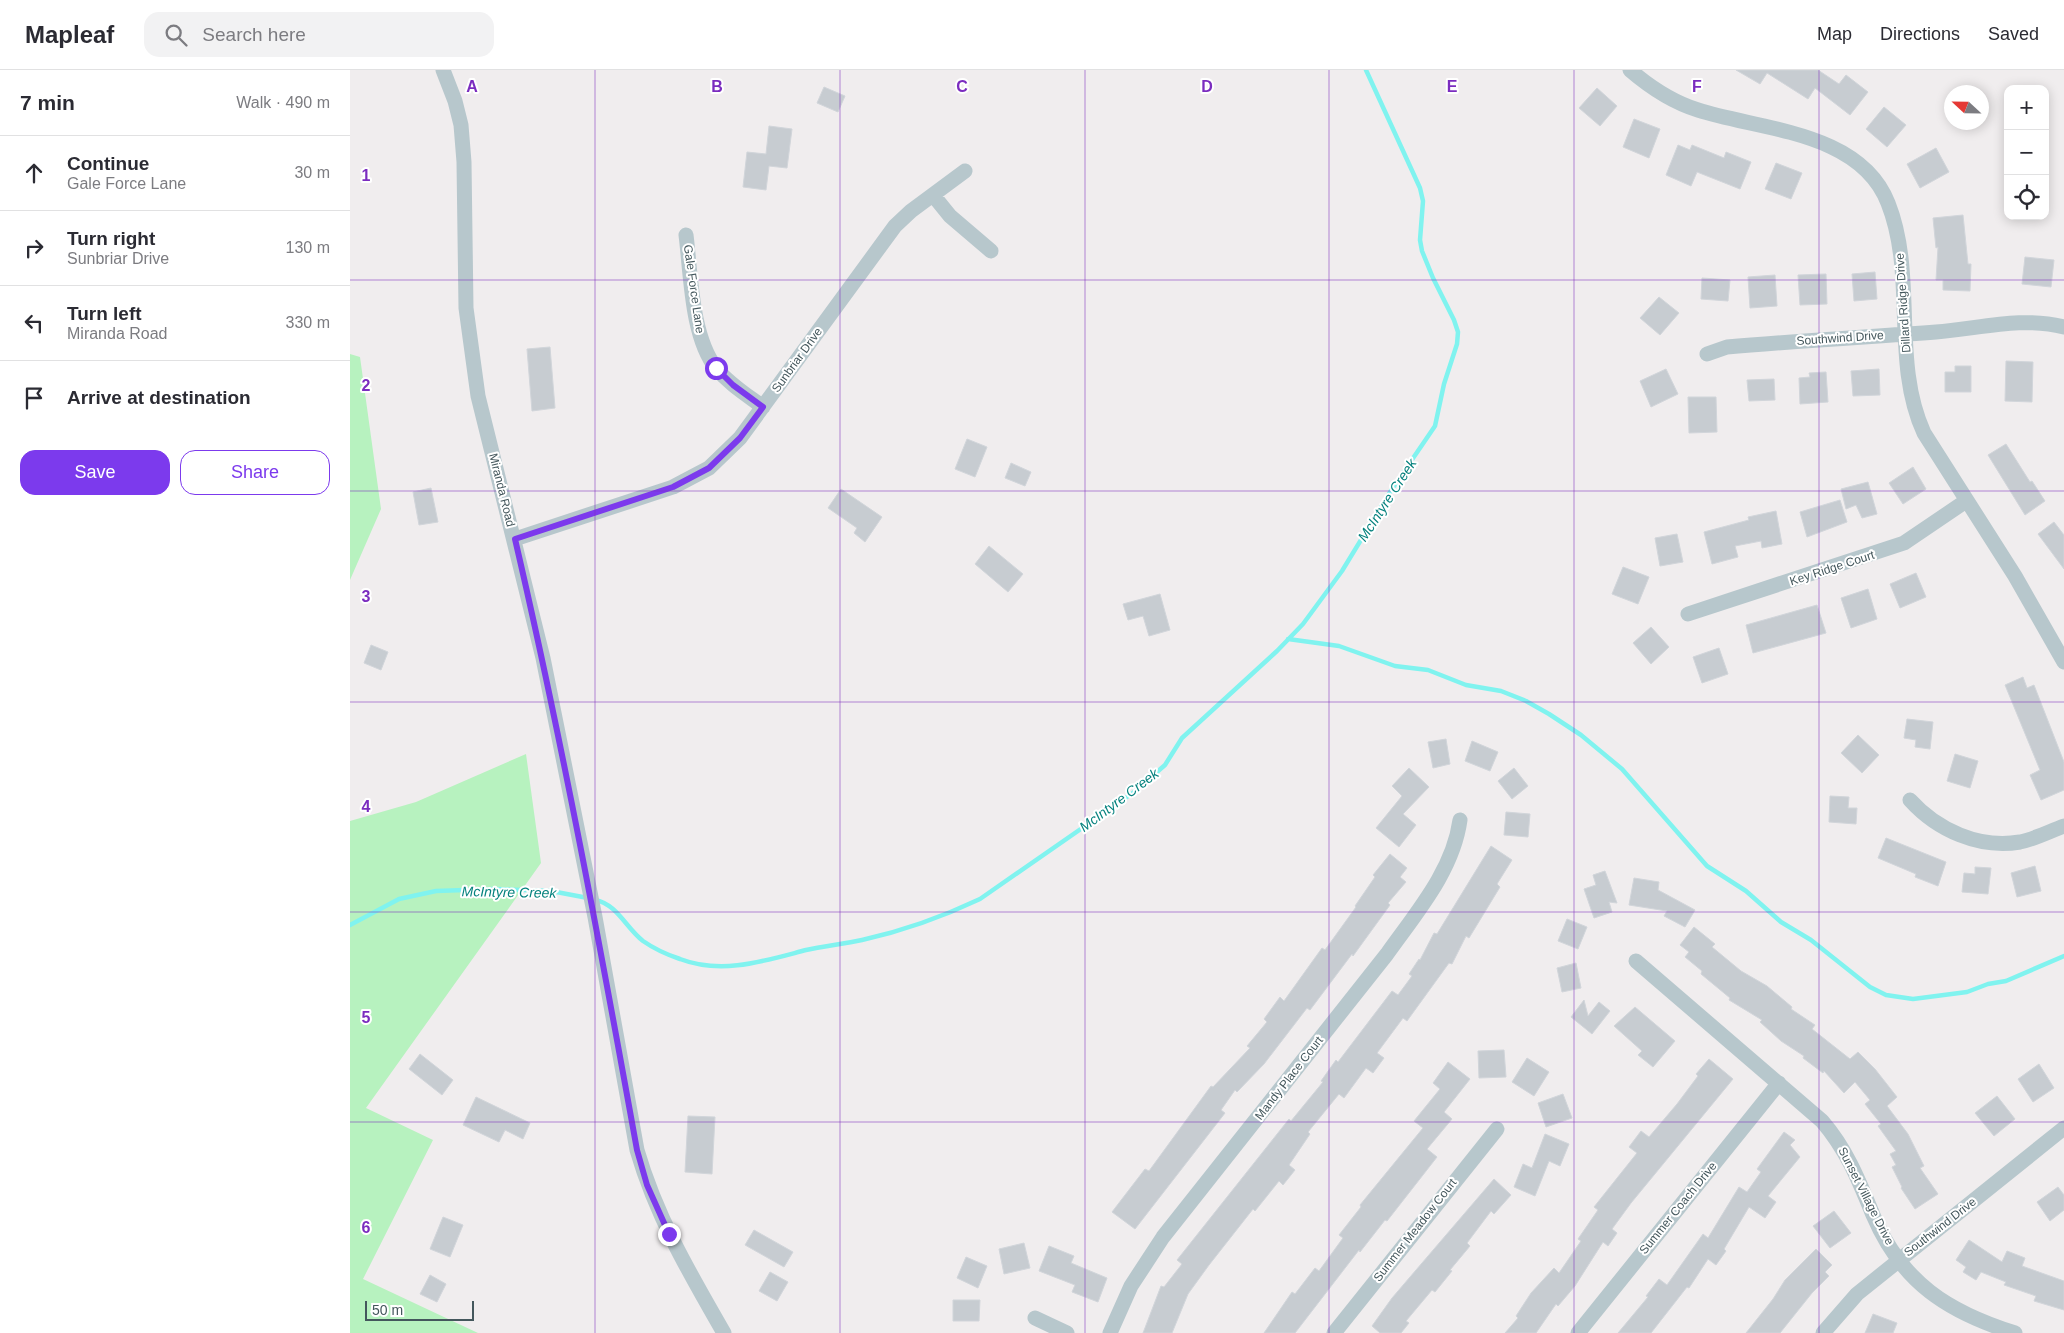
<!DOCTYPE html>
<html lang="en">
<head>
<meta charset="utf-8">
<style>
  body { margin:0; font-family:Helvetica,sans-serif; background:#f2f2f3; color:#2b2b33 }
  .controls { position:absolute; right:15px; top:15px; display:grid; overflow:hidden; border-radius:10px; box-shadow:0 2px 12px #0003 }
  .controls button { width:45px; height:45px; display:grid; place-items:center; padding:0; border:0; border-bottom:1px solid #e1e1e2; background:#fff; color:#2b2b33; font:25px sans-serif }
  .compass { position:absolute; left:1594px; top:15px; width:45px; height:45px; border-radius:50%; background:#fff; box-shadow:0 2px 12px #0003; rotate:292deg }
  .scale { position:absolute; left:15px; bottom:12px; width:109px; box-sizing:border-box; padding-left:5px; border:2px solid #44575c; border-top:0; font-size:14px; line-height:18px; white-space:nowrap; color:#44575c; -webkit-text-stroke:4px #fff; paint-order:stroke }
  .stop { position:absolute; width:15px; height:15px; margin:-11px; border:4px solid #7c3aed; border-radius:50%; background:#fff }
  .stop.end { background:#7c3aed; border-color:#fff; box-shadow:0 1px 5px #0008 }
  .list { margin:0; padding:0; list-style:none }
  h2 { display:flex; justify-content:space-between; align-items:center; height:65px; margin:0; padding:0 20px; font-size:21px }
  h2 small { font-size:16px; font-weight:400; color:#7c7c81 }
  .list li { display:grid; grid-template-columns:32px 1fr auto; gap:15px; align-items:center; box-sizing:border-box; height:75px; padding:0 20px; border-top:1px solid #e1e1e2 }
  .list b { display:block; font-size:19px; white-space:nowrap }
  .list p { margin:0; font-size:16px; white-space:nowrap; color:#7c7c81 }
  .list em { font-size:16px; font-style:normal; color:#7c7c81 }
  .actions { display:flex; gap:10px; padding:15px 20px }
  .actions a { flex:1; padding:11px 0; border:1px solid #7c3aed; border-radius:15px; text-align:center; font-size:18px; color:#7c3aed }
  .actions .main { background:#7c3aed; color:#fff }
  .icon { flex:none; width:28px; height:28px; fill:none; stroke:currentColor; stroke-width:2; stroke-linecap:round; stroke-linejoin:round }
  .map { position:relative; flex:none; width:1714px; height:1263px; overflow:hidden }
  header { display:flex; align-items:center; gap:30px; box-sizing:border-box; height:70px; padding:0 25px; background:#fff; border-bottom:1px solid #e1e1e2 }
  header strong { font-size:24px }
  nav { display:flex; gap:28px; margin-inline-start:auto; font-size:18px }
  .search { width:350px; height:45px; background:#f2f2f3; display:flex; align-items:center; gap:12px; box-sizing:border-box; padding:0 18px; border-radius:15px; color:#7c7c81; font-size:19px }
  main { display:flex }
  aside { flex:1; background:#fff }
  .map>svg:first-child { display:block }
  .green { fill:#b7f2bf }
  .lines { fill:none; stroke-linecap:round; stroke-linejoin:round }
  .stream { stroke:#80f3ef; stroke-width:4.5 }
  .building { fill:#c7ccd1; stroke:#d1d5da }
  .minor { stroke:#b7c7cc; stroke-width:15 }
  .route { stroke:#7c3aed; stroke-width:6 }
  .grid { fill:none; stroke:#7b2cbf; stroke-width:1; stroke-opacity:0.55 }
  .labels { text-anchor:middle; stroke-width:4; stroke-linejoin:round; paint-order:stroke }
  .street-label { font-size:12px; fill:#44575c; stroke:#fff }
  .water-label { font-size:14px; font-style:italic; fill:#06827e; stroke:#fff }
  .grid-label { font-size:16px; text-anchor:middle; font-weight:bold; fill:#7b2cbf; stroke:#fff; stroke-width:4; stroke-linejoin:round; paint-order:stroke }
</style>
</head>
<body>
<header>
<strong>Mapleaf</strong>
<div class="search"><svg class="icon" aria-label="search" viewBox="0 0 24 24"><circle cx="10" cy="10" r="6"/><path d="M15 15l6 6"/></svg>Search here</div>
<nav><a>Map</a><a>Directions</a><a>Saved</a></nav>
</header>
<main>
<aside>
<h2>7 min<small>Walk · 490 m</small></h2>
<ul class="list">
<li><svg class="icon" aria-label="ahead" viewBox="0 0 24 24"><path d="M12 20V5M6 11l6-6 6 6"/></svg><div><b>Continue</b><p>Gale Force Lane</p></div><em>30 m</em></li>
<li><svg class="icon" aria-label="right" viewBox="0 0 24 24"><path d="M7 20v-9h11M14 6l5 5-5 5"/></svg><div><b>Turn right</b><p>Sunbriar Drive</p></div><em>130 m</em></li>
<li><svg class="icon" aria-label="left" viewBox="0 0 24 24"><path d="M17 20v-9H6M10 6l-5 5 5 5"/></svg><div><b>Turn left</b><p>Miranda Road</p></div><em>330 m</em></li>
<li><svg class="icon" aria-label="arrive" viewBox="0 0 24 24"><path d="M6 21V4h12l-3 4 3 4H6"/></svg><div><b>Arrive at destination</b></div></li>
</ul>
<div class="actions"><a class="main">Save</a><a>Share</a></div>
</aside>
<div class="map">
<svg width="1714" height="1263" viewBox="0 0 1714 1263">
  <rect width="100%" height="100%" fill="#f0edee"/>
  <path class="green" d="M0 284 10 287 31 439 0 510Z
    M176 684 191 793 16 1038 83 1070 13 1209 128 1263H0V751L66 732Z"/>
  <g class="lines">
    <path class="stream" d="M938 569 989 576 1045 596 1078 600 1116 615 1151 621 1176 631 1199 644 1231 665 1272 699 1357 796 1396 821 1431 852 1461 870 1520 917 1536 925 1563 929 1617 922 1638 914 1656 911 1714 886
      M245 830C267 834 276 858 293 871 303 878 318 885 330 889 372 905 414 891 456 880 474 876 494 874 512 870 553 861 592 847 630 829L784 722 815 695 832 668 927 581 953 554 992 501 1042 419 1085 356 1094 314 1107 274 1108 262 1104 250 1083 208 1072 181 1070 170 1073 131 1070 118 1016 0
      M0 855 49 829 86 821 144 819 201 821 238 828"/>
  </g>
  <path class="building" d="M1386 0H1468L1489 14 1496 5 1518 22 1500 45 1465 18 1458 29 1417 3 1410 14Z
    M474 17 495 26 488 42 467 33Z
    M1247 18 1267 36 1250 56 1229 38Z
    M1534 37 1556 55 1537 77 1516 59Z
    M1284 49 1310 59 1299 88 1273 77Z
    M419 56 442 59 437 98 419 96 416 120 393 117 397 82 416 84Z
    M1328 75 1340 80 1342 75 1374 88 1376 82 1401 92 1390 119 1347 102 1341 116 1316 105Z
    M1586 78 1599 102 1570 118 1557 94Z
    M1426 93 1452 103 1441 129 1415 119Z
    M1613 145 1618 194H1621L1620 221 1593 220V210H1586L1588 177 1586 178 1583 148Z
    M1675 187 1704 190 1701 217 1672 214Z
    M1525 202 1527 229 1504 231 1502 204Z
    M1476 204 1477 234 1450 235 1448 205Z
    M1425 205 1427 236 1400 238 1398 207Z
    M1352 208 1380 210 1378 231 1351 229Z
    M1309 227 1329 243 1310 265 1290 248Z
    M200 277 205 338 182 341 177 279Z
    M1656 291 1683 292 1682 332 1655 331Z
    M1605 296H1621V322H1595V302H1605Z
    M1316 299 1328 324 1301 337 1290 311Z
    M1529 299 1530 325 1503 326 1501 301Z
    M1476 302 1478 332 1450 334 1449 308 1460 307 1459 303Z
    M1424 309 1425 330 1399 331 1397 310Z
    M1338 327H1366L1367 362 1339 363Z
    M617 369 637 377 625 407 605 399Z
    M1656 374 1680 412 1682 411 1695 431 1675 445 1638 385Z
    M661 393 681 402 675 416 655 408Z
    M1563 397 1576 419 1553 434 1539 413Z
    M1518 412 1527 444 1512 448 1506 435 1496 439 1491 419Z
    M81 418 88 452 69 455 63 422Z
    M491 419 532 447 515 472 504 463 507 458 478 438Z
    M1490 430 1497 452 1457 467 1450 442Z
    M1426 441 1432 474 1412 478 1411 471 1385 476 1388 487 1362 494 1354 462 1399 450 1398 447Z
    M1704 452 1714 465V499L1688 464Z
    M1327 464 1333 492 1310 496 1305 468Z
    M639 476 673 504 658 522 625 494Z
    M1273 497 1299 507 1288 534 1262 524Z
    M1566 503 1576 527 1550 538 1540 514Z
    M1518 519 1527 549 1501 558 1491 528Z
    M810 524 820 560 799 566 793 546 778 550 773 534Z
    M1467 535 1476 563 1403 583 1396 555Z
    M1301 557 1319 577 1301 594 1283 573Z
    M21 575 38 582 31 600 14 593Z
    M1369 578 1378 604 1352 613 1343 587Z
    M1673 607 1677 618 1684 615 1714 692V720L1691 730 1680 705 1690 700 1655 615Z
    M1557 649 1583 652 1580 679 1565 677 1566 670 1554 668Z
    M1508 665 1529 685 1512 703 1491 683Z
    M1096 669 1100 694 1083 698 1078 672Z
    M1122 671 1148 682 1140 701 1115 691Z
    M1605 684 1628 691 1620 718 1597 711Z
    M1059 698 1079 717 1053 744 1066 755 1049 777 1026 758 1052 726 1042 716Z
    M1164 698 1178 716 1162 729 1148 711Z
    M1480 726 1499 727 1498 738H1507L1506 754 1479 752Z
    M1156 742 1180 744 1178 767 1154 765Z
    M1536 768 1596 792 1588 816 1565 807 1566 804 1528 788Z
    M1141 776 1162 790 1147 814 1150 817 1119 868 1116 866 1102 894 1099 893 1057 951 1053 948 1027 983 1034 988 1023 1003 1016 998 994 1028 989 1024 958 1062 960 1064 939 1095 945 1100 933 1115 929 1111 905 1141 903 1139 859 1195 838 1224 822 1263H793L811 1216 814 1217 832 1194 827 1190 939 1049 941 1051 973 1012 971 1011 986 990 988 992 1042 921 1048 925 1062 906 1059 904 1069 889 1070 890 1084 863 1087 864Z
    M1040 784 1057 798 1050 807 1056 812 1038 833 1040 835 1003 886 1002 884 960 940 957 938 914 994 887 1022 885 1020 871 1040 875 1043 785 1159 762 1142 795 1099 799 1101 861 1016 863 1017 900 978 897 976 917 952 914 949 930 927 934 931 972 878 975 880 1006 837 1005 836 1025 807 1023 805Z
    M1685 796 1691 821 1667 827 1661 803Z
    M1625 797 1641 798 1638 824 1612 822 1614 803 1625 804Z
    M1255 801 1267 833 1259 832 1262 842 1244 848 1234 819 1246 815 1243 805Z
    M1284 808 1309 812 1308 820 1345 840 1335 857 1314 846 1317 841 1279 835Z
    M1217 849 1237 857 1228 879 1208 871Z
    M1344 857 1365 874 1362 877 1391 901 1417 916 1442 937 1441 939 1465 955 1462 959 1500 989 1508 982 1525 999 1547 1027 1537 1036 1558 1064 1574 1096 1570 1098 1588 1124 1565 1139 1551 1118 1552 1117 1542 1097 1546 1095 1540 1084 1546 1081 1528 1056 1531 1054 1515 1034 1520 1030 1505 1012 1494 1023 1474 1001 1473 1003 1453 988 1454 986 1431 971 1410 952 1412 950 1379 930 1380 928 1351 904 1352 901 1335 887 1339 882 1330 875Z
    M1226 893 1231 918 1212 922 1207 898Z
    M1234 930 1238 946 1249 932 1260 941 1242 964 1221 947Z
    M1285 937 1325 971 1303 997 1288 985 1292 981 1264 956Z
    M1154 980 1156 1007 1129 1008 1128 981Z
    M70 984 103 1010 92 1025 59 999Z
    M1177 988 1199 1002 1184 1026 1162 1012Z
    M1359 989 1383 1009 1281 1133 1262 1159 1267 1163 1258 1176 1253 1172 1225 1216 1208 1236 1206 1234 1186 1263H1155L1168 1248 1166 1246 1181 1223 1204 1198 1209 1203 1231 1171 1228 1169 1248 1140 1244 1137 1287 1083 1279 1077 1291 1061 1299 1067 1327 1034 1348 1006 1346 1004Z
    M1098 992 1120 1009 1094 1042 1102 1049 1077 1079 1087 1087 1037 1151 1035 1150 1010 1182 1009 1180 945 1263H914L942 1222 945 1224 965 1198 969 1201 993 1168 989 1165 1011 1137 1010 1135 1073 1058 1064 1051 1090 1019 1083 1013Z
    M1689 994 1704 1018 1683 1032 1668 1009Z
    M1213 1024 1222 1048 1196 1057 1188 1033Z
    M1647 1026 1665 1049 1644 1066 1625 1043Z
    M126 1027 180 1053 173 1069 155 1060 149 1072 113 1055Z
    M338 1046 365 1047 362 1104 335 1102Z
    M1434 1062 1445 1070 1440 1075 1450 1087 1418 1126 1426 1132 1415 1148 1399 1137 1374 1179 1376 1181 1366 1195 1358 1189 1339 1218 1337 1217 1301 1263H1268L1298 1227 1296 1226 1309 1209 1317 1215 1353 1164 1358 1168 1389 1117 1397 1122 1411 1102 1407 1099Z
    M1195 1064 1219 1074 1210 1096 1199 1091 1185 1126 1164 1117 1173 1094 1182 1098Z
    M1144 1109 1161 1125 1144 1144 1141 1141 1117 1173 1120 1176 1100 1200 1102 1201 1085 1222 1082 1220 1056 1251 1059 1253 1051 1263H1030L1022 1256 1042 1228Z
    M1708 1117 1714 1125V1140L1700 1151 1687 1132Z
    M1484 1141 1501 1163 1480 1178 1463 1156Z
    M93 1147 113 1155 100 1187 80 1179Z
    M404 1160 443 1182 434 1197 395 1175Z
    M1619 1170 1652 1192 1657 1181 1675 1188 1672 1196 1714 1211V1240L1684 1231 1686 1226 1654 1215 1656 1212 1631 1202 1626 1210 1613 1202 1616 1197 1606 1190Z
    M674 1173 680 1198 654 1204 649 1179Z
    M699 1176 724 1186 721 1193 757 1208 748 1232 722 1222 725 1215 689 1201Z
    M1466 1179 1482 1195 1475 1202 1479 1206 1462 1223 1430 1263H1396L1423 1229 1435 1210Z
    M616 1187 637 1196 628 1218 607 1208Z
    M420 1202 438 1212 427 1231 409 1221Z
    M80 1205 96 1214 87 1232 70 1224Z
    M603 1230H630L629 1251H603Z
    M1523 1244 1547 1253 1543 1263H1515Z"/>
  <g class="lines">
    <path class="minor" d="M93 0 105 31 111 55 114 92 116 238 128 326 193 588 245 847 287 1080C306 1146 340 1204 374 1263
      M1280 0C1301 18 1322 32 1348 40 1410 60 1510 61 1538 133 1567 206 1541 291 1574 363L1665 506 1714 592
      M583 125 600 146 641 181
      M336 165C341 204 341 266 366 298 379 314 397 325 413 337
      M1357 284 1377 277C1446 271 1516 267 1586 262 1628 259 1672 246 1714 257
      M165 469 323 417 359 398 390 368 545 156 561 141 615 101
      M1338 544 1554 473 1616 431
      M1560 730C1587 760 1629 779 1670 772 1685 769 1700 761 1714 756
      M1286 891 1472 1051C1497 1080 1509 1111 1523 1145 1552 1213 1598 1242 1665 1263
      M685 1248 717 1263
      M760 1263 781 1216 813 1167 1037 884C1066 843 1103 801 1110 750
      M984 1263 1147 1059
      M1228 1263 1429 1013
      M1473 1263 1507 1224 1714 1058"/>
  </g>
  <g class="lines">
    <path class="route" d="M319 1164 297 1115 287 1080C250 875 212 671 165 469L323 417 359 398 390 368 413 337 383 315 366 298"/>
  </g>
  <path class="grid" d="M245 0V1263M490 0V1263M735 0V1263M979 0V1263M1224 0V1263M1469 0V1263M0 210H1714M0 421H1714M0 632H1714M0 842H1714M0 1052H1714"/>
  <g class="labels">
    <g class="street-label">
      <text transform="translate(344 219) rotate(82)" y="4">Gale Force Lane</text>
      <text transform="translate(1553 233) rotate(-94)" y="4">Dillard Ridge Drive</text>
      <text transform="translate(1490 268) rotate(-4)" y="4">Southwind Drive</text>
      <text transform="translate(447 290) rotate(-54)" y="4">Sunbriar Drive</text>
      <text transform="translate(152 420) rotate(76)" y="4">Miranda Road</text>
      <text transform="translate(1482 498) rotate(-18)" y="4">Key Ridge Court</text>
      <text transform="translate(939 1008) rotate(-52)" y="4">Mandy Place Court</text>
      <text transform="translate(1516 1126) rotate(63)" y="4">Sunset Village Drive</text>
      <text transform="translate(1328 1138) rotate(-51)" y="4">Summer Coach Drive</text>
      <text transform="translate(1590 1157) rotate(-38)" y="4">Southwind Drive</text>
      <text transform="translate(1065 1160) rotate(-52)" y="4">Summer Meadow Court</text>
    </g>
    <g class="water-label">
      <text transform="translate(1037 430) rotate(-57)" y="5">McIntyre Creek</text>
      <text transform="translate(769 730) rotate(-37)" y="5">McIntyre Creek</text>
      <text transform="translate(159 822) rotate(1)" y="5">McIntyre Creek</text>
    </g>
  </g>
  <g class="grid-label">
    <text x="122" y="22">A</text>
    <text x="367" y="22">B</text>
    <text x="612" y="22">C</text>
    <text x="857" y="22">D</text>
    <text x="1102" y="22">E</text>
    <text x="1347" y="22">F</text>
    <text x="16" y="111">1</text>
    <text x="16" y="321">2</text>
    <text x="16" y="532">3</text>
    <text x="16" y="742">4</text>
    <text x="16" y="953">5</text>
    <text x="16" y="1163">6</text>
  </g>
</svg>
<div class="controls">
<button>+</button>
<button>−</button>
<button><svg class="icon" aria-label="locate" viewBox="0 0 24 24"><circle cx="12" cy="12" r="6"/><path d="M12 2v4M12 18v4M2 12h4M18 12h4"/></svg></button>
</div>
<svg class="compass" viewBox="-18 -18 36 36"><path d="M0-13l5 13h-10z" fill="#e53935"/><path d="M0 13l5-13h-10z" fill="#7c7c81"/></svg>
<div class="scale">50 m</div>
<div class="stop" style="left:366px;top:298px"></div>
<div class="stop end" style="left:319px;top:1164px"></div>
</div>
</main>
</body>
</html>
